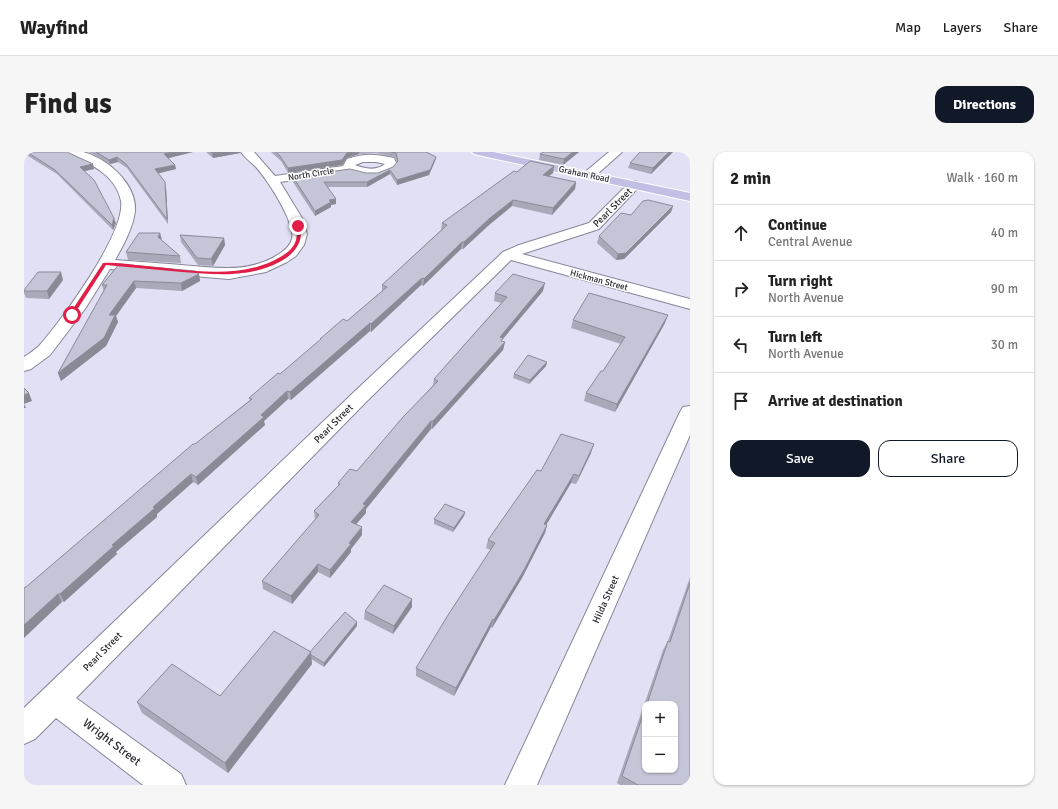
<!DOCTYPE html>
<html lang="en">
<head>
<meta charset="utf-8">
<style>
  body { margin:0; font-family:Signika,sans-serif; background:#f6f6f6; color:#222 }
  .controls { position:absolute; right:12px; bottom:12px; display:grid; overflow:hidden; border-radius:8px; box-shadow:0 1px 3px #0004 }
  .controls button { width:36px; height:36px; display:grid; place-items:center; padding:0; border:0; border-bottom:1px solid #e0e0e0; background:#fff; color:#222; font:20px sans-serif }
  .stop { position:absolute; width:12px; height:12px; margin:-9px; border:3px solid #e11d48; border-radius:50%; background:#fff }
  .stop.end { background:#e11d48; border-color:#fff; box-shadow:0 1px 4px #0008 }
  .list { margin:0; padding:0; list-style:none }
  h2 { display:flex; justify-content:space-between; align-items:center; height:52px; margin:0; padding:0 16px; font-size:17px }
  h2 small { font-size:13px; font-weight:400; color:#767676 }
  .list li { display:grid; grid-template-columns:26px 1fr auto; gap:12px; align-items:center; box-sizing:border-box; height:56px; padding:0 16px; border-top:1px solid #e0e0e0 }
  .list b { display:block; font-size:15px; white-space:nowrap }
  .list p { margin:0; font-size:13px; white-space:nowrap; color:#767676 }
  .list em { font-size:13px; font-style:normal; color:#767676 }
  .actions { display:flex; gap:8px; padding:12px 16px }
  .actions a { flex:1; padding:9px 0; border:1px solid #111827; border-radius:12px; text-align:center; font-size:14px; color:#111827 }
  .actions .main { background:#111827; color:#fff }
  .icon { flex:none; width:22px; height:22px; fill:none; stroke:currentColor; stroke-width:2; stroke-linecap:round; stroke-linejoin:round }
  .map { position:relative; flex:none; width:666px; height:633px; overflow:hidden; border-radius:12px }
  header { display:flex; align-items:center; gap:24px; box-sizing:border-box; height:56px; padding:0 20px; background:#fff; border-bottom:1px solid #e0e0e0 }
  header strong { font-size:19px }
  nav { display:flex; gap:22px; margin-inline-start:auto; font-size:14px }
  .intro { display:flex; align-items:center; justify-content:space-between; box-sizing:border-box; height:96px; padding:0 24px }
  h1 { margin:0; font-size:28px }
  .button { padding:10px 18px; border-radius:12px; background:#111827; color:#fff; font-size:14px; font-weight:700 }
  main { display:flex; gap:24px; padding:0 24px }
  aside { flex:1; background:#fff; border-radius:12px; box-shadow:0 1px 3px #0004 }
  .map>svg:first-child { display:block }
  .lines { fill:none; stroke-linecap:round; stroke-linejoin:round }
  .minor-casing { stroke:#878698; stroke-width:2 }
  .major-casing { stroke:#fff; stroke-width:2 }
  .minor { fill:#fff; fill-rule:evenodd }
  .major { fill:#c2bfe5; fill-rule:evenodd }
  .wall { fill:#a9a9ba; fill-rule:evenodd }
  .shaded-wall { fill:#8a8a97 }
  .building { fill:#c5c5d8; stroke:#8a8a97 }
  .route { fill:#e11d48 }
  .labels { text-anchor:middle; stroke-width:3; stroke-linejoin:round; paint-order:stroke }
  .far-street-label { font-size:9px; fill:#2a2a31; stroke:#fff }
  .street-label { font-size:10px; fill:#2a2a31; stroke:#fff }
  .near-street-label { font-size:12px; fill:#2a2a31; stroke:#fff }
</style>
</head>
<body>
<header>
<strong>Wayfind</strong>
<nav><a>Map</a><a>Layers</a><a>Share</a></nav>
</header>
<div class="intro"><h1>Find us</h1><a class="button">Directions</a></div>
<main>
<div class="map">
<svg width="666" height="633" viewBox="0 0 666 633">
  <rect width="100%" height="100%" fill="#e1e0f5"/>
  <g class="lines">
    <g class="minor-casing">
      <path id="minor" d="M40 0C46 0 53 0 59 0 83 6 113 32 111 59 109 76 99 94 91 108 113 110 136 111 158 113 193 116 227 122 258 100 264 96 270 88 268 80 265 61 244 29 232 15 227 10 221 6 217 0H230L251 24 319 14 323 7C341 1 352 2 370 6L373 13 368 19 353 24H342L326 20 256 30 278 66 283 82 280 93 272 104 263 110 242 120 205 127 86 117 61 157 26 203 7 217 0 219V205C5 202 10 198 15 194 37 169 102 81 97 49 92 23 65 10 42 2ZM339 10H352L361 12C352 19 341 17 331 13Z
        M585 0H598L569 26H561L559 23 561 20Z
        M610 29 614 30 616 33 614 36 575 77 498 102 666 147V157L487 108 343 249 52 546 157 622 162 633H119L32 566 11 587 0 592V556L329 241 479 100 495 93 565 71 606 30Z
        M666 254V283L513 633H481L656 260 659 255Z"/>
    </g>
    <g class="major-casing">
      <path id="major" d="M448 0H470L666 41V49L454 3 450 2Z"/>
    </g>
    <use href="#minor" class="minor"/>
    <use href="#major" class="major"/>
  </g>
  <path class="wall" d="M3 0 69 12 70 17 60 19 92 71 89 78 33 22 4 4Z
    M64 0H169L144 6 151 13 152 17 134 21 142 35 144 72 103 16 94 10 86 12 69 2Z
    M182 0H216V1L189 6Z
    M247 0H402L412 5 411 9 405 23 373 33 366 22 343 35H304L312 52 307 53V55L291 64 269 30V25L342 21H354L369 15 373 11 371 5 352 1 335 2 323 6 318 13 264 21 257 9Z
    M519 0H555L539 13 515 8 516 2Z
    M616 0H649L627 22 604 16 606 11Z
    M530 14 529 21 524 24 552 30 551 37 528 63 488 54 465 73 439 97H437L399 134 397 133 347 180 346 179 267 248 264 247 240 269 241 273 174 333 169 330 133 362V365L92 400 93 402 40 450 2 435 171 292 226 248 225 246 256 222 296 189V187L323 169 358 139V133L417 78 418 71 493 20Z
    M649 54 647 60 600 107 592 108 573 91 575 84Z
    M136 81 137 88 156 104 157 111 104 108 102 100Z
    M156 83 200 86 201 93 189 114 174 113 157 90Z
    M95 112 175 122 176 129 158 139 112 136 92 164 94 170 82 194 37 229 34 221 80 140 78 133Z
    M39 128 25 147 2 146 0 141V138Z
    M519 139 478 188V189L481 190 479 198 408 277H407L342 357V361L332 372 338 383 327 397V400L306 426 294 420 268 452 239 437 238 429 291 368 290 359 314 334V331L333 319 409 233 410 227 477 151 470 149 471 141Z
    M549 168 641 171 591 260 560 249 562 241 579 219 597 192 547 176Z
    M523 210 522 214 505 232 489 226 490 222Z
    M567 301 552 332 547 331 522 373H523L521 381 498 426 468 476 467 475 430 544 392 524V516L467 398 462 396 464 388 517 319Z
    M441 360 440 364 429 380 410 372V367Z
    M666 425V633H596L593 631 639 498 644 489ZM621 552H651L621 618Z
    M388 447V455L369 482 340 467 341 459Z
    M333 474 300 515 287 507 288 512 204 621 118 561 113 550 196 544 286 500Z"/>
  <path class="shaded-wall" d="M149 0H169L141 7 140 2Z
    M195 0H216V1L189 6 188 1Z
    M326 0H335V2L323 6 318 13 264 21V16Z
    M549 0H555L539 13 540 7Z
    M645 0H649L627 22 629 16Z
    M93 5 94 10 86 12 85 8Z
    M412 5 411 9 405 23 373 33V28Z
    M69 12 70 17 57 20 56 15Z
    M151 13 152 17 132 22 131 17Z
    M530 14 529 21 518 30 519 23Z
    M366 18V22L343 35V30Z
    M141 30 142 35 144 72 143 67Z
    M552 30 551 37 528 63 529 56Z
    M312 47V52L307 53V55L291 64V59L305 48Z
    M489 48 488 54 465 73 439 97 440 90 466 66Z
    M649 54 647 60 600 107 592 108 594 102Z
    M90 66 92 71 89 78 88 73Z
    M136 81 138 88 134 85Z
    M200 86 201 93 189 114 187 107Z
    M438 90 437 97 399 134 400 127Z
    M37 120 39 128 25 147 23 139Z
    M175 122 176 129 158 139 157 131Z
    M398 126 397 133 347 180V172Z
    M110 129 112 136 92 164 94 170 82 194 37 229 34 221 85 163Z
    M521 131 519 139 478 188 477 194 481 190 479 198 408 277 409 269 476 185Z
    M644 163 641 171 591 260 593 252Z
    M346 171V179L267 248 266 240Z
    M523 210 522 214 505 232 506 228Z
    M263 239 264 247 240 269 241 273 174 333 172 325 237 263Z
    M5 241 8 249 0 252 2 256H0V243Z
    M407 269V277L342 357V361L327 378V370L339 352Z
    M570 292 567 301 552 332 555 324Z
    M167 322 169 330 133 362V365L92 400 93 402 40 450 36 442 129 355Z
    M550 322 547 331 518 380 520 372Z
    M441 360 440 364 429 380 430 376Z
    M523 373 521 381 498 426 468 476 470 468Z
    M338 375V383L327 397V400L306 426V418L325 391Z
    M294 412V420L268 452 267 444Z
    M34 442 38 450 0 486V473Z
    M388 447V455L369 482 370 474Z
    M469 467 467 475 430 544 432 536Z
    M333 470V474L300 515V511Z
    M287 500 288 512 204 621 201 611Z"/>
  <path class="building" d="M3 0H43L69 12 56 15 70 28 90 66 88 73 31 18Z
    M72 0H149L140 2 151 13 131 17 141 30 143 67 102 12 93 5 85 8Z
    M187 0H195L188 1Z
    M252 0H326L323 1 318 8 264 16 256 4Z
    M367 0H402L412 5 406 18 373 28 366 18 343 30H300L312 47 305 48 307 50 291 59 269 25 326 17 342 21H354L369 15 374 9 372 1Z
    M519 0H549L540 7 516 2Z
    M616 0H645L629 16 606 11Z
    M506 9 530 14 519 23 552 30 529 56 489 48 466 66 440 90H438L400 127 398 126 347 172 346 171 266 240 263 239 237 263 240 265 172 325 167 322 129 355 131 356 88 393 90 394 36 442H34L0 473V436L1 435H2L169 292H171L228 247 225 246 254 221 256 222 297 187H296L319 167 323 169 363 135 358 133 423 73 418 71 490 19 493 20Z
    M624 48 649 54 602 101 594 102 575 84 597 61 607 63 619 49Z
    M115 81H136L134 85 156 104 102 100Z
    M156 83 200 86 187 107 173 106Z
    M95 112 171 119 175 122 157 131 110 129 85 163H91L80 186 34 221 83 133H78Z
    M14 120H37L23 139H0V138Z
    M489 122 521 131 476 185 479 186 477 189 481 190 409 269H407L339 352 342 353 327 370 338 375 325 391 327 392 306 418 294 412 267 444 238 429 295 363 290 359 316 332 314 331 326 317 333 319 379 265 414 229 410 227 483 145 471 141Z
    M565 141 644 163 593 252 562 241 577 219H579L601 185 549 168Z
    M504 203 523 210 506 228 490 222Z
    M0 236 5 241 0 243Z
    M537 282 570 292 555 324 550 322 520 372 523 373 500 418 470 468 469 467 432 536 392 516 424 463 471 391 464 388 513 318 517 319Z
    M421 352 441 360 430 376 410 367Z
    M666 431V633H614L598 624 621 557V618H651V552H623L644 489 646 490Z
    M360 433 388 447 370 474 341 459Z
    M321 460 333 470 300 511 287 503 286 500Z
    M250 479 287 500 201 611 113 550 148 512 196 544Z"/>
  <path class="route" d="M274 73 276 74C284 104 242 119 218 121 198 124 178 121 158 120 132 118 107 115 82 113L49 164 45 163 79 111C90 110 101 112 112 113 160 117 216 130 258 104 270 97 275 88 272 74Z"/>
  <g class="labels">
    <g class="far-street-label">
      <text transform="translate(287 22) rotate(-9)" y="3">North Circle</text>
      <text transform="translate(560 22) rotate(12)" y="3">Graham Road</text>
      <text transform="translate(575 128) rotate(15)" y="3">Hickman Street</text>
    </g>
    <g class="street-label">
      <text transform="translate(588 55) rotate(-45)" y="4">Pearl Street</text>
      <text transform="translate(309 271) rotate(-45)" y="4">Pearl Street</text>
      <text transform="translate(581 447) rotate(-66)" y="4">Hilda Street</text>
      <text transform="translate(78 499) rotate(-45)" y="4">Pearl Street</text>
    </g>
    <g class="near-street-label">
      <text transform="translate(88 590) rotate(37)" y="4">Wright Street</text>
    </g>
  </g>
</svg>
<div class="controls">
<button>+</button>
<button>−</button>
</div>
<div class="stop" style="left:48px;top:163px"></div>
<div class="stop end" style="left:274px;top:74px"></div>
</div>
<aside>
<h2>2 min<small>Walk · 160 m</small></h2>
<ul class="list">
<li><svg class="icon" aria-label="ahead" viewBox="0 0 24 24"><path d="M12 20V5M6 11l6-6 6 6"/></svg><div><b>Continue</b><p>Central Avenue</p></div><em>40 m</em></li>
<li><svg class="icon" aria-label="right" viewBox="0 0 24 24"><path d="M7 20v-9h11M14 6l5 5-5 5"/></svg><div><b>Turn right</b><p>North Avenue</p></div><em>90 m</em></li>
<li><svg class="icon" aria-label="left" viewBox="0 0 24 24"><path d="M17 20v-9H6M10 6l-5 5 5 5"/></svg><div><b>Turn left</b><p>North Avenue</p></div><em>30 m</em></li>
<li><svg class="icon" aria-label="arrive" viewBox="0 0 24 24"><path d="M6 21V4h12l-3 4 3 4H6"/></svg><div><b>Arrive at destination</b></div></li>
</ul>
<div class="actions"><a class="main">Save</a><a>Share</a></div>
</aside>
</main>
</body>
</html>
